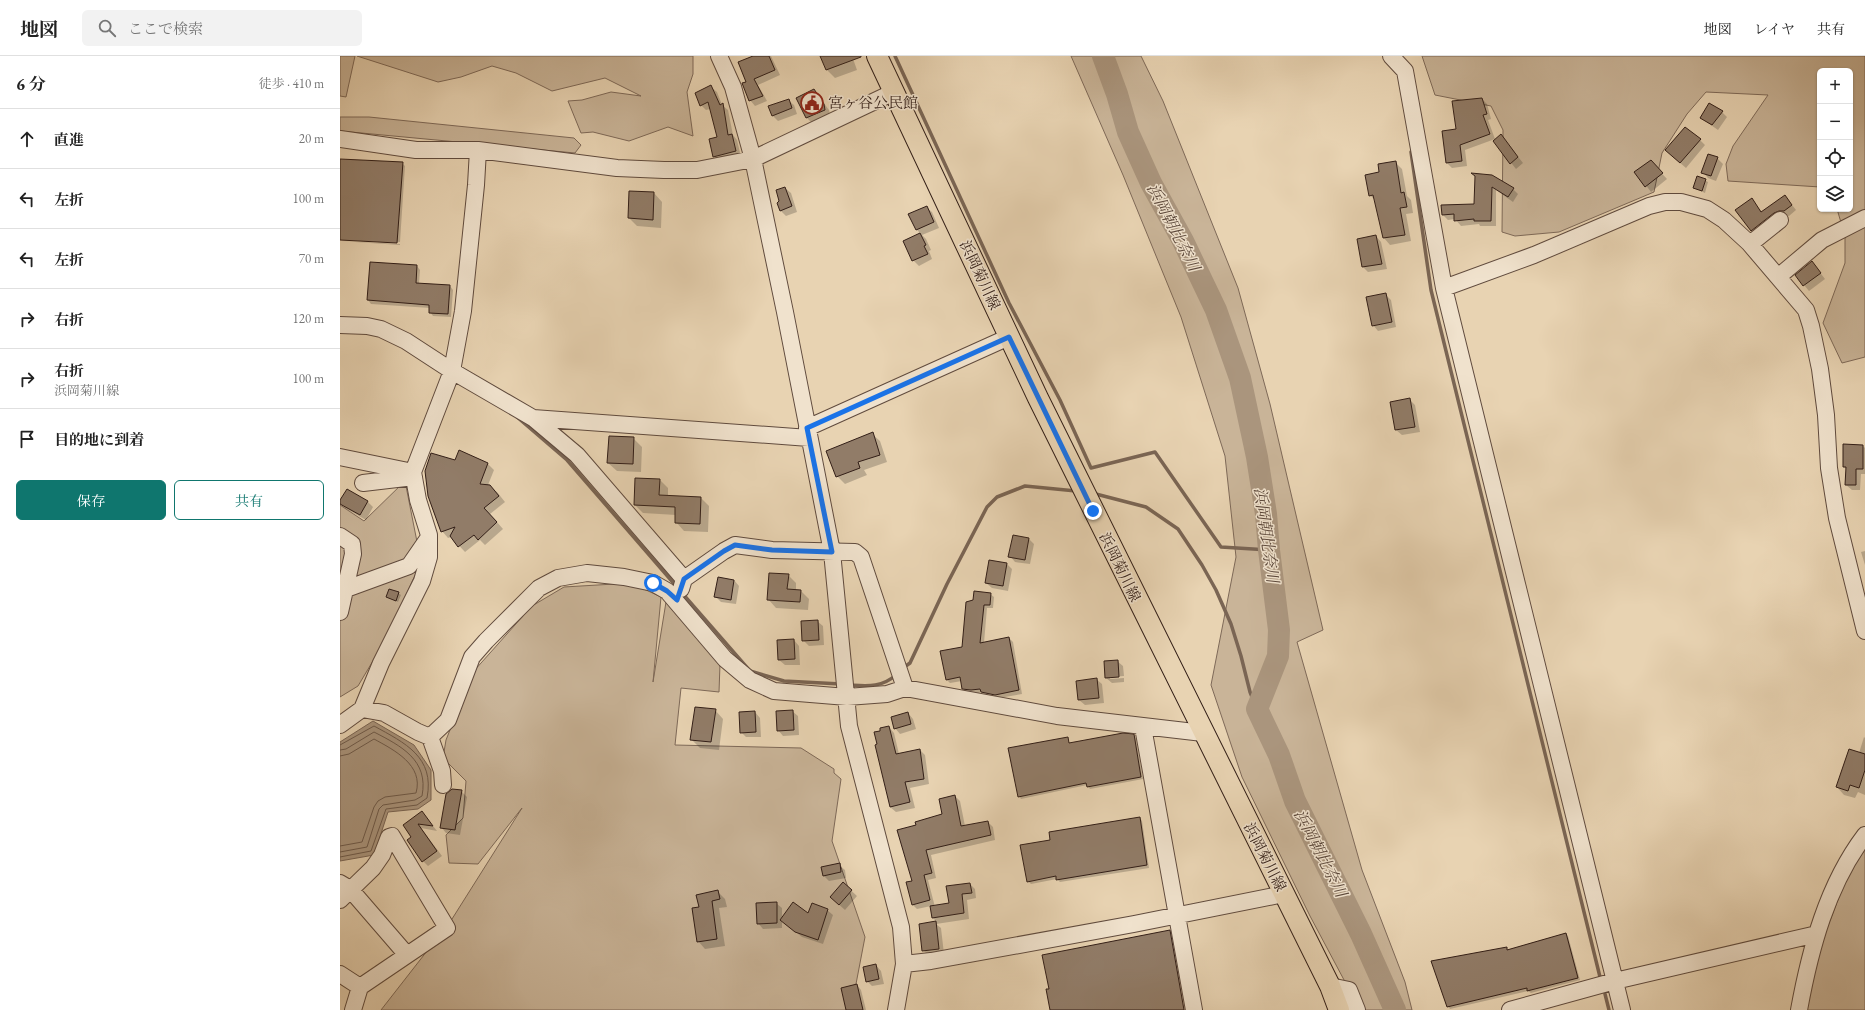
<!DOCTYPE html>
<html lang="ja">
<head>
<meta charset="utf-8">
<style>
  body { margin:0; font-family:"EB Garamond","Noto Serif JP",serif; background:#f2f2f2; color:#222 }
  .controls { position:absolute; right:12px; top:12px; display:grid; overflow:hidden; border-radius:6px; box-shadow:0 1px 3px #0004 }
  .controls button { width:36px; height:36px; display:grid; place-items:center; padding:0; border:0; border-bottom:1px solid #e0e0e0; background:#fff; color:#222; font:20px sans-serif }
  .stop { position:absolute; width:12px; height:12px; margin:-9px; border:3px solid #1a73e8; border-radius:50%; background:#fff }
  .stop.end { background:#1a73e8; border-color:#fff; box-shadow:0 1px 4px #0008 }
  .list { margin:0; padding:0; list-style:none }
  h2 { display:flex; justify-content:space-between; align-items:center; height:52px; margin:0; padding:0 16px; font-size:17px }
  h2 small { font-size:13px; font-weight:400; color:#767676 }
  .list li { display:grid; grid-template-columns:26px 1fr auto; gap:12px; align-items:center; box-sizing:border-box; height:60px; padding:0 16px; border-top:1px solid #e0e0e0 }
  .list b { display:block; font-size:15px; white-space:nowrap }
  .list p { margin:0; font-size:13px; white-space:nowrap; color:#767676 }
  .list em { font-size:13px; font-style:normal; color:#767676 }
  .actions { display:flex; gap:8px; padding:12px 16px }
  .actions a { flex:1; padding:9px 0; border:1px solid #0f766e; border-radius:6px; text-align:center; font-size:14px; color:#0f766e }
  .actions .main { background:#0f766e; color:#fff }
  .icon { flex:none; width:22px; height:22px; fill:none; stroke:currentColor; stroke-width:2; stroke-linecap:round; stroke-linejoin:round }
  .map { position:relative; flex:none; width:1525px; height:954px; overflow:hidden }
  header { display:flex; align-items:center; gap:24px; box-sizing:border-box; height:56px; padding:0 20px; background:#fff; border-bottom:1px solid #e0e0e0 }
  header strong { font-size:19px }
  nav { display:flex; gap:22px; margin-inline-start:auto; font-size:14px }
  .search { width:280px; height:36px; background:#f2f2f2; display:flex; align-items:center; gap:10px; box-sizing:border-box; padding:0 14px; border-radius:6px; color:#767676; font-size:15px }
  main { display:flex }
  aside { flex:1; background:#fff }
  .map>svg:first-child { display:block }
  .green { fill:#c9b498; stroke:#7e6958 }
  .water { fill:#aa957d; stroke:#7a6554 }
  .shadow { fill:#0003 }
  .lines { fill:none; stroke-linecap:round; stroke-linejoin:round }
  .shore { stroke:#6e5a4a; stroke-width:1 }
  .stream { stroke:#7a6554; stroke-width:3.5 }
  .river { stroke:#aa957d; stroke-width:22 }
  .building { fill:#917c68; stroke:#321e17 }
  .minor-casing { stroke:#604b3e; stroke-width:18 }
  .major-casing { stroke:#321e17; stroke-width:22 }
  .minor { stroke:#f0e2cd; stroke-width:16 }
  .major { stroke:#e8d3b2; stroke-width:20 }
  .route { stroke:#1a73e8; stroke-width:5 }
  .labels { text-anchor:middle; stroke-width:3; stroke-linejoin:round; paint-order:stroke }
  .poi-label { font-size:15px; fill:#321e17; stroke:#f0e2cd; text-anchor:start }
  .street-label { font-size:15px; fill:#321e17; stroke:#f0e2cd }
  .water-label { font-size:16px; font-style:italic; fill:#5c483b; stroke:#f0e2cd }
</style>
</head>
<body>
<header>
<strong>地図</strong>
<div class="search"><svg class="icon" aria-label="search" viewBox="0 0 24 24"><circle cx="10" cy="10" r="6"/><path d="M15 15l6 6"/></svg>ここで検索</div>
<nav><a>地図</a><a>レイヤ</a><a>共有</a></nav>
</header>
<main>
<aside>
<h2>6 分<small>徒歩 · 410 m</small></h2>
<ul class="list">
<li><svg class="icon" aria-label="ahead" viewBox="0 0 24 24"><path d="M12 20V5M6 11l6-6 6 6"/></svg><div><b>直進</b></div><em>20 m</em></li>
<li><svg class="icon" aria-label="left" viewBox="0 0 24 24"><path d="M17 20v-9H6M10 6l-5 5 5 5"/></svg><div><b>左折</b></div><em>100 m</em></li>
<li><svg class="icon" aria-label="left" viewBox="0 0 24 24"><path d="M17 20v-9H6M10 6l-5 5 5 5"/></svg><div><b>左折</b></div><em>70 m</em></li>
<li><svg class="icon" aria-label="right" viewBox="0 0 24 24"><path d="M7 20v-9h11M14 6l5 5-5 5"/></svg><div><b>右折</b></div><em>120 m</em></li>
<li><svg class="icon" aria-label="right" viewBox="0 0 24 24"><path d="M7 20v-9h11M14 6l5 5-5 5"/></svg><div><b>右折</b><p>浜岡菊川線</p></div><em>100 m</em></li>
<li><svg class="icon" aria-label="arrive" viewBox="0 0 24 24"><path d="M6 21V4h12l-3 4 3 4H6"/></svg><div><b>目的地に到着</b></div></li>
</ul>
<div class="actions"><a class="main">保存</a><a>共有</a></div>
</aside>
<div class="map">
<svg width="1525" height="954" viewBox="0 0 1525 954">
  <rect width="100%" height="100%" fill="#e8d3b2"/>
  <filter id="stains"><feTurbulence type="fractalNoise" baseFrequency=".005" numOctaves="4"/><feColorMatrix values="0 0 0 0 .2 0 0 0 0 .09 0 0 0 0 .02 0 0 0 .5 -.17"/></filter>
  <radialGradient id="worn" r=".72"><stop offset=".6" stop-color="#630" stop-opacity="0"/><stop offset="1" stop-color="#630" stop-opacity=".3"/></radialGradient>
  <path class="green" d="M0 0H15L6 41 0 40Z
    M17 0H353V18L347 36 353 80 328 71 289 85 253 76 241 77 228 45 242 44 271 36 301 40 265 22 212 35 176 17 152 10 121 21 98 26Z
    M731 0H801L823 45 898 232 930 348 983 574 957 586 1022 814 1065 926 1072 954H1020L970 860 902 721 871 629 896 501 885 400 841 261 783 119Z
    M1082 0H1525V301L1502 307 1483 267 1505 207V180L1497 153H1510V15H1480V131L1388 125 1386 108 1393 90 1428 39 1366 36 1347 58 1322 97 1314 136 1219 176 1175 180 1162 176 1163 74 1151 50 1095 39Z
    M0 61H29L234 82 241 89 235 97 0 75Z
    M65 425 81 506 46 583 18 630 0 641V449L24 465Z
    M291 527 321 541 313 626 326 546 380 608 379 636 341 632 335 689 461 692 494 713V717L501 723 492 785 525 881 511 954H41L112 863 182 752 138 808 109 807 106 779 123 762 126 725 103 702 106 684 133 616 192 550 224 531Z
    M1525 794V954H1461L1484 880 1509 815Z"/>
  <path class="water" d="M33 665 74 689 91 714V744L78 753 48 756 34 799 0 805V686Z"/>
  <path class="shadow" d="M411 0H431L440 19 418 29 427 45 415 50 410 44 407 27Z
    M482 0H512L517 14 495 22 487 14Z
    M371 31 377 36 382 49 388 54 393 79 397 84 401 101 380 106 374 100 378 82 370 53 366 54 361 49Z
    M474 34 489 54 490 59 472 67 467 62 457 42Z
    M1142 43 1147 48 1151 63 1148 64 1155 83 1125 94 1127 110 1112 112 1107 107 1117 74Z
    M448 44 454 49 457 58 438 65 433 60Z
    M1382 56 1387 61 1378 74 1361 62Z
    M1161 79 1183 107 1176 113 1154 85Z
    M1360 84 1365 89 1346 112 1332 100Z
    M1377 102 1383 108 1376 125 1368 122 1363 116Z
    M1055 106 1062 113 1067 140 1071 144 1073 157 1066 158 1071 185 1050 189 1044 182 1036 145 1030 139 1040 117Z
    M62 107 65 110 60 186 0 183V113Z
    M1316 111 1327 123 1311 136 1296 116Z
    M1136 121 1173 133 1178 138 1173 146 1156 134V170H1140L1139 168 1121 170 1115 163 1108 164 1103 159 1135 149Z
    M1358 121 1368 126 1365 137 1354 132Z
    M445 132 451 137 457 156 446 160 440 154Z
    M290 136 314 137 322 146 321 172 297 170 289 162Z
    M1445 140 1456 154 1449 160 1444 159 1416 179 1411 175V143L1422 156Z
    M586 151 592 156 599 172 582 179 586 183 591 194 589 195 592 203 579 210 573 204 564 185 581 178 577 174Z
    M1036 180 1041 186 1047 213 1028 216 1023 211 1018 184Z
    M0 185 60 188V189Z
    M1472 206 1485 223 1469 235 1464 229Z
    M77 210 80 214 79 228 110 230 113 234 111 261 93 260 90 256V252L31 248 28 244Z
    M1046 239 1051 244 1056 271 1038 275 1033 269Z
    M1069 343 1075 349 1080 376 1062 379 1056 374 1051 347Z
    M532 378 540 385 547 406 524 414 527 419 505 428 497 420Z
    M293 382 302 391 301 416 277 415 268 407Z
    M1523 390 1525 392V418H1521L1520 434H1512L1506 429 1507 414 1504 411Z
    M119 396 148 408 154 414 148 429 150 430 157 436 165 446 150 458 163 473 145 489 140 484 125 496 111 481 108 482 102 475 115 406Z
    M320 424 328 432V440L361 442 369 450 368 476 344 475 336 466V459L303 457 295 449Z
    M7 434 28 446 33 451 26 464 5 452 0 447Z
    M689 483 694 488 690 508 675 506 670 500Z
    M1525 495V509L1521 496Z
    M667 508 672 513 668 535 652 532 646 527Z
    M448 519 456 527V535H461L469 543 468 554 436 552 428 543Z
    M394 524 399 530 396 548 381 546 375 540Z
    M58 537 61 539 58 546 47 541Z
    M650 538 654 541 653 552H647L644 587 669 582 673 586 682 638 659 642 646 640 642 636 635 638 627 636 623 632 622 625 610 627 607 624 623 591 627 547Z
    M477 565 483 570 484 589 469 590 463 584Z
    M454 584 459 590 460 609H445L439 604 438 585Z
    M777 605 783 610 784 620 770 621V623L784 622V626L772 627 766 622Z
    M756 623 762 628 764 647 745 649 739 644 737 626Z
    M375 654 383 663 379 694 360 692 351 683Z
    M452 655 458 660 459 679 443 680 438 674Z
    M415 656 420 662 421 681H406L401 676Z
    M568 657 573 663 576 673 560 678 555 672Z
    M549 671 554 677 559 698 580 694 585 699 589 728 570 732 575 752 556 756 550 751Z
    M793 679 796 682 803 723 750 733 747 729 681 743 679 740 727 682 730 688Z
    M1524 681 1525 682V739L1518 736 1515 742 1504 739 1497 731 1519 697Z
    M121 735 127 741 120 779 106 777 101 771Z
    M615 740 620 745 625 770 648 766 653 771 655 784 591 799 596 822 588 824 595 851 610 848 630 828 635 833 636 842 627 844 629 863 596 868 601 872 604 898 589 900 583 894 580 868 597 866 593 862 591 850 577 853 572 848 577 769 603 758Z
    M82 756 97 775 81 772 102 800 88 810 83 805 73 781Z
    M800 762 802 765 809 812 720 826 717 823 691 828 688 825 711 785Z
    M499 809 505 814 506 822 489 825 484 820Z
    M503 827 517 840 505 854 496 846Z
    M377 835 385 843 387 851 379 852 385 890 365 893 358 885 360 852Z
    M436 847 442 852V863L487 854 493 859 483 888 462 881 442 865V872L423 873 418 867Z
    M830 875 832 877 846 954H711L710 933Z
    M1226 878 1228 880 1240 924 1191 937 1188 935 1110 953 1108 950 1166 892 1169 895Z
    M536 909 541 915 544 928 532 930 527 925Z
    M517 929 521 934 526 954H507Z"/>
  <g class="lines">
    <path class="shore" d="M0 689 34 670C65 687 95 701 87 742L77 749 46 753 31 795 0 801
      M0 694 6 693 34 676C61 690 89 704 82 740L75 744 43 749 39 753 27 791 0 796
      M0 700 9 698 34 683C54 694 84 709 76 737L45 741 38 745 34 751 22 786 0 790"/>
    <path class="stream" d="M555 0 669 247 720 344 751 412 815 396 881 491 929 494
      M1071 96 1091 234 1260 921
      M177 361 227 404 337 531
      M752 437 806 451 838 473 862 509 876 534 891 568 901 600 910 636 917 653
      M342 537 410 615 444 625 501 628
      M563 612 570 607 607 528 647 451 657 441 685 430 736 435
      M509 629C527 630 541 632 556 619
      M1265 938 1269 954"/>
    <path class="river" d="M763 0 777 38 788 76 811 127 843 185 876 254 900 322 917 401 926 458 929 494 939 574 938 600 917 653 939 699 955 745 1021 878 1055 954"/>
  </g>
  <path class="building" d="M413 0H429L435 14 414 23 423 40 409 45 402 27 406 26 398 6Z
    M480 0H521V1L486 14Z
    M371 29 380 49 383 47 388 79 392 78 396 95 373 101 369 83 377 81 368 46 360 50 355 37Z
    M474 33 484 48 485 54 466 62 456 42Z
    M1142 42 1147 58 1143 59 1150 78 1120 89 1122 105 1106 107 1102 75 1116 73 1112 45Z
    M449 43 452 52 432 60 428 50Z
    M1369 47 1383 55 1372 69 1360 62Z
    M1345 71 1361 83 1340 107 1325 94Z
    M1161 78 1178 101 1170 108 1153 85Z
    M1368 98 1378 101 1371 120 1361 117Z
    M0 103 63 106 57 187 0 184Z
    M1311 104 1323 117 1305 131 1294 116Z
    M1056 105 1061 137 1064 136 1067 151 1060 152 1065 179 1043 182 1033 139 1029 140 1025 119 1039 116 1038 108Z
    M1131 117 1152 119 1174 132 1168 141 1152 131 1151 165H1134V163L1114 165V158L1102 159 1101 149 1134 148 1135 120Z
    M1357 120 1366 123 1362 135 1353 132Z
    M445 131 452 150 440 155 437 147 439 145 436 134Z
    M289 135 314 136 313 164 288 162Z
    M1445 139 1452 149 1444 155H1439L1434 157 1411 175 1395 154 1412 142 1421 156Z
    M587 150 594 166 576 174 568 158Z
    M580 177 586 189 584 190 588 198 572 205 563 185Z
    M1036 179 1042 208 1022 211 1017 183Z
    M1472 205 1481 217 1463 230 1455 219Z
    M30 206 77 209 76 227 110 229 108 258 89 257V249L27 244Z
    M1046 237 1052 266 1032 270 1026 241Z
    M1070 342 1075 371 1055 374 1050 346Z
    M533 376 540 399 518 406 520 412 496 421 486 395Z
    M269 380 294 381 293 408 267 407Z
    M1503 388 1523 389V413H1516V429H1505L1506 411H1503Z
    M119 394 148 407 140 428 150 429 159 440 144 452 157 466 138 484 134 479 118 491 110 480 115 471 101 476 88 440 85 415 91 397 115 404Z
    M295 422 320 423 319 439 361 441 360 468 335 467V451L294 449Z
    M7 433 28 445 20 459 0 448V444Z
    M673 479 689 482 685 504 668 501Z
    M649 504 667 507 663 530 645 527Z
    M429 517 449 518 447 533 461 534 460 546 427 544Z
    M378 521 394 524 391 544 374 541Z
    M49 533 59 536 56 545 46 541Z
    M634 535 651 537 650 549H644L640 587 669 581 679 634 655 639 641 636 640 633 631 634 622 633 620 621 606 624 600 595 622 591 626 546 633 544Z
    M478 564 479 584 462 585 461 565Z
    M454 583 455 603 438 604 437 584Z
    M778 604 779 621 765 622 764 605Z
    M757 622 759 642 738 644 736 625Z
    M355 651 376 653 371 686 350 684Z
    M453 654 454 674 437 675 436 655Z
    M415 655 416 676 400 677 399 656Z
    M568 656 571 668 554 673 551 661Z
    M549 670 556 698 580 693 584 723 565 726 570 746 550 751 535 689 537 688 534 676 540 675V672Z
    M783 677 794 678 801 721 747 731 746 727 678 741 668 692 728 681 729 687Z
    M1509 693 1525 698V714L1519 732 1510 729 1508 735 1496 731Z
    M112 733 122 734 115 774 100 772 106 738Z
    M615 739 621 770 648 765 651 779 586 794 592 817 584 819 590 844 572 849 566 826 572 825 557 774 576 769 575 766 602 758 599 743Z
    M82 755 93 770 78 768 97 795 82 806 67 784 71 781 63 769Z
    M800 761 807 809 716 824V820L687 826 680 789 710 784 709 776Z
    M500 807 501 816 483 820 481 811Z
    M503 826 512 834 499 849 490 841Z
    M630 827 632 837 622 838 624 857 592 862 590 850 609 847 606 830Z
    M378 834 380 843 372 845 377 883 357 886 352 852 359 851 356 839Z
    M437 846V867L417 868 416 847Z
    M453 846 468 857 472 847 488 853 478 884 455 876 440 864Z
    M596 865 599 893 582 895 579 868Z
    M830 874 844 954H710L706 933H709L702 899Z
    M1226 877 1238 922 1187 935V932L1107 951 1091 905 1167 891V894Z
    M536 908 539 923 526 926 523 911Z
    M517 928 523 954H506L501 932Z"/>
  <g class="lines">
    <g class="minor-casing">
      <path id="minor" d="M379 0 393 31 413 103 445 256 492 496 509 670 561 871 564 908 556 954
        M1051 0 1065 15 1104 232 1282 954
        M0 83 76 94H138L277 112 324 114H357L413 103 554 36
        M1410 188 1440 164
        M1438 221 1482 184 1525 162
        M1104 232 1194 199 1309 150 1325 146H1341L1367 153 1384 164 1409 187 1466 254 1471 270 1480 313 1486 359 1489 412 1497 462 1525 575
        M0 269 27 270 41 273 66 285 112 315 193 362 237 399 344 523
        M193 362 469 382
        M467 372 669 281
        M0 401 73 416
        M23 427 74 421
        M0 480 12 488 13 498 0 556
        M6 533 69 510 89 481
        M341 533 344 523 384 495 395 489 432 494 515 496 521 501 565 632
        M22 653 44 657 78 676 90 681 108 664 132 601 146 585 199 532 218 522 247 517 284 521 313 527 327 535 385 603 410 624 434 635 507 641 547 638 565 632 717 660 863 677
        M0 669 22 653 41 607 82 525 89 501V479L78 444 73 416 112 315 123 255 136 129 138 94
        M803 671 854 954
        M90 681 102 715 103 729
        M0 827 10 833 67 899
        M0 844 33 812 42 799 49 781 52 780 107 872 20 931 0 918
        M564 908 591 905 794 868 944 838
        M990 930 1009 934 1017 954
        M13 954 20 931
        M1170 954 1275 925 1477 878
        M1459 954C1470 894 1487 829 1525 779"/>
    </g>
    <g class="major-casing">
      <path id="major" d="M537 0 698 342 990 930 999 954"/>
    </g>
    <use href="#minor" class="minor"/>
    <use href="#major" class="major"/>
  </g>
  <g class="lines">
    <path class="route" d="M313 527 327 535 337 544 344 523 384 495 395 489 432 494 492 496 467 372 669 281 753 455"/>
  </g>
  <defs>
    <g id="civic-ring" transform="scale(1.15)"><circle r="9.5" fill="#f0e2cd" stroke="#8f2418" stroke-width="1.5"/><path d="M-.6-6.5H3V-4.5H.6V-3L4-1V1h2V6H-6V1h2V-1L-.6-3ZM-1.2 2.5V6h2.4V2.5Z" fill="#8f2418"/></g>
  </defs>
  <g fill-rule="evenodd">
    <use href="#civic-ring" x="472" y="47"/>
  </g>
  <g class="labels">
    <g class="poi-label">
      <text x="488" y="52">宮ヶ谷公民館</text>
    </g>
    <g class="street-label">
      <text transform="translate(640 219) rotate(65)" y="5">浜岡菊川線</text>
      <text transform="translate(780 511) rotate(64)" y="5">浜岡菊川線</text>
      <text transform="translate(925 801) rotate(63)" y="5">浜岡菊川線</text>
    </g>
    <g class="water-label">
      <text transform="translate(834 171) rotate(63)" y="6">浜岡朝比奈川</text>
      <text transform="translate(927 479) rotate(82)" y="6">浜岡朝比奈川</text>
      <text transform="translate(981 797) rotate(63)" y="6">浜岡朝比奈川</text>
    </g>
  </g>
  <rect width="100%" height="100%" filter="url(#stains)"/>
  <rect width="100%" height="100%" fill="url(#worn)"/>
</svg>
<div class="controls">
<button>+</button>
<button>−</button>
<button><svg class="icon" aria-label="locate" viewBox="0 0 24 24"><circle cx="12" cy="12" r="6"/><path d="M12 2v4M12 18v4M2 12h4M18 12h4"/></svg></button>
<button><svg class="icon" aria-label="layers" viewBox="0 0 24 24"><path d="M12 4l9 5-9 5-9-5zM3 14l9 5 9-5"/></svg></button>
</div>
<div class="stop" style="left:313px;top:527px"></div>
<div class="stop end" style="left:753px;top:455px"></div>
</div>
</main>
</body>
</html>
